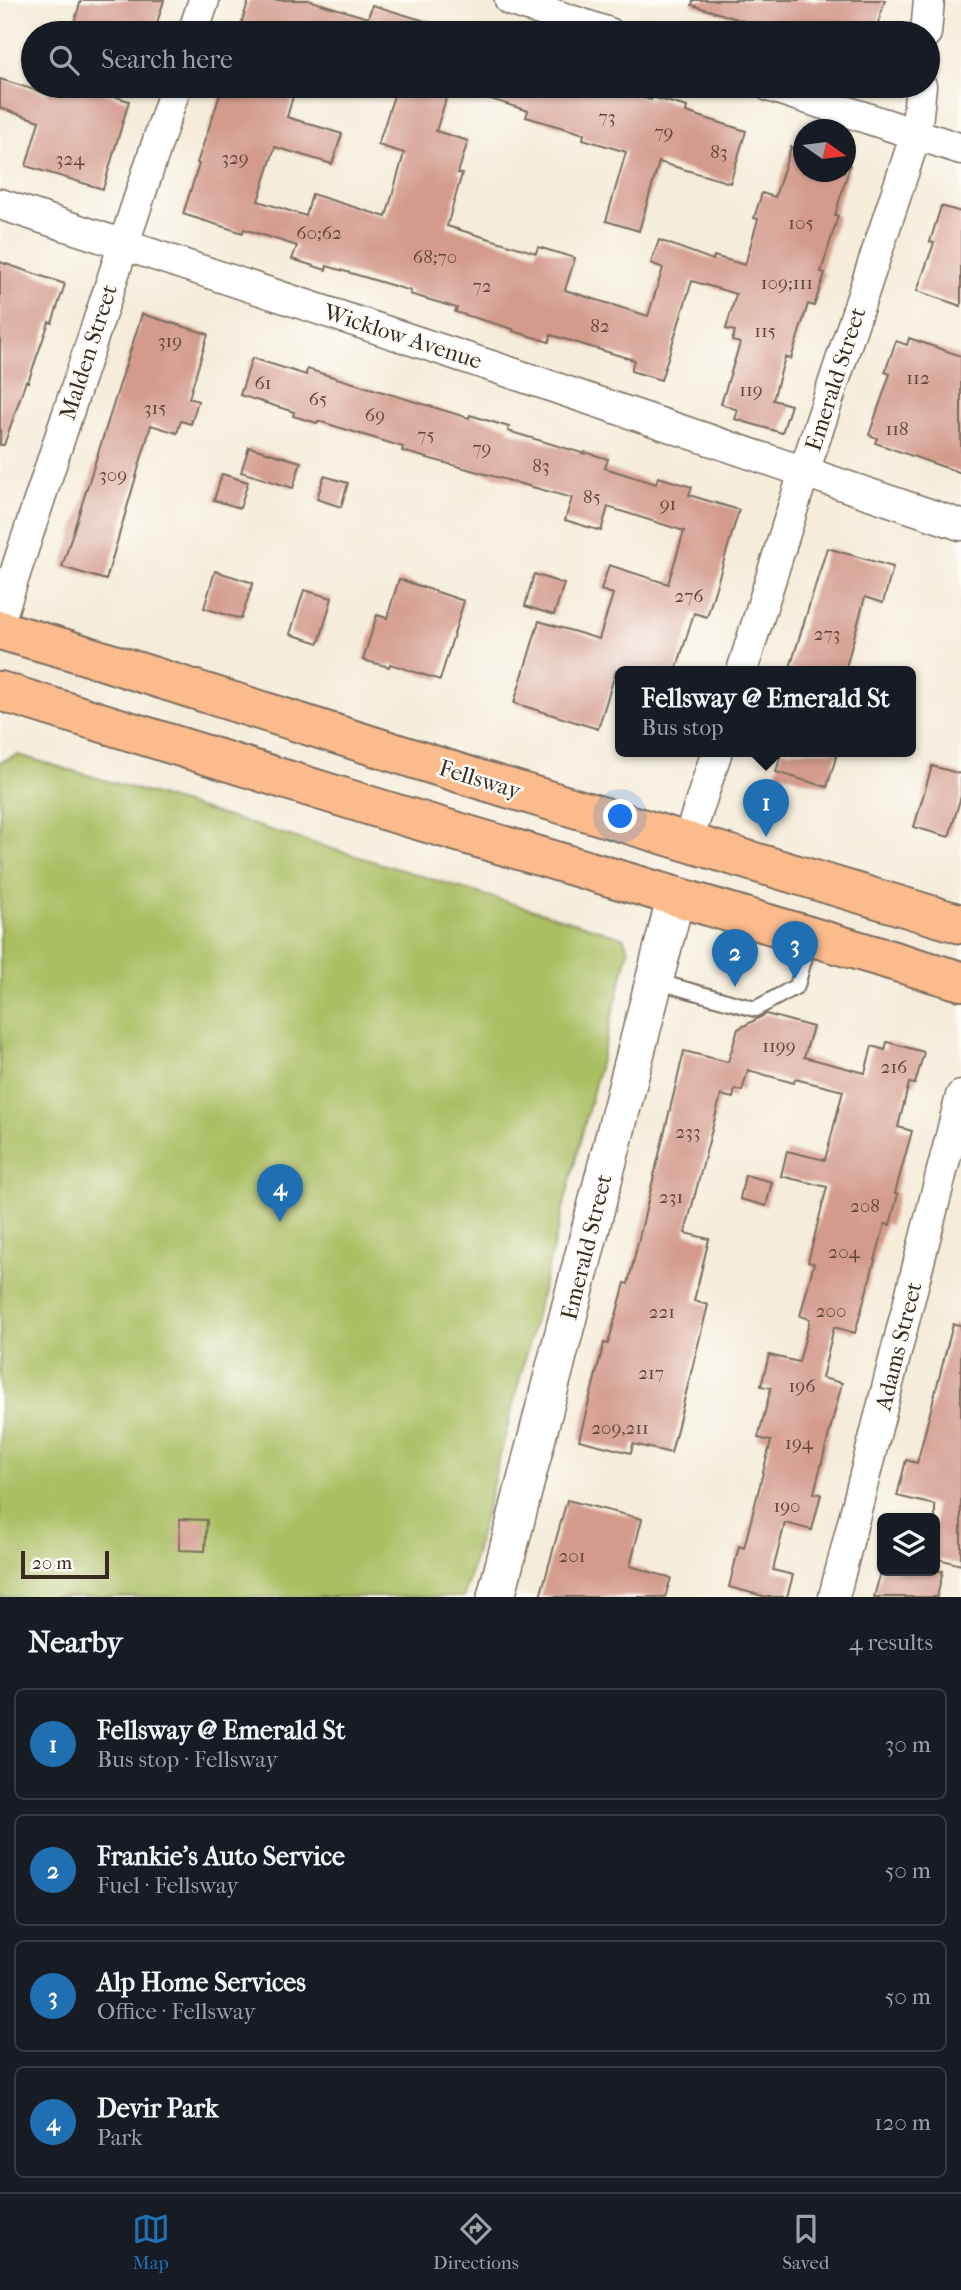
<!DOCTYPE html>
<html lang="en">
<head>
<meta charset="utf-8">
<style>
  body { margin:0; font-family:"IM FELL French Canon",serif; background:#20242c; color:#f1f3f6 }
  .controls { position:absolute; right:21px; bottom:21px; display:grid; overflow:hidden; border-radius:10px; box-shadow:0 2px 5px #0004 }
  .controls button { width:63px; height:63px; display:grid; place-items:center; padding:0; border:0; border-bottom:2px solid #363941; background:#171b24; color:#f1f3f6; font:35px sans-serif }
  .compass { position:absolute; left:793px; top:119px; width:63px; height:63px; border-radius:50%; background:#171b24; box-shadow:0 2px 5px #0004; rotate:104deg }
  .scale { position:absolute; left:21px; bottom:18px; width:88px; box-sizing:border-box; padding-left:7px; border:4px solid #3b2a1e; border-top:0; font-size:19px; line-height:24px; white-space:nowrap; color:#3b2a1e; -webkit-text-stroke:5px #fdfcf7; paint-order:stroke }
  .you { position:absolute; left:621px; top:817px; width:24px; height:24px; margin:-18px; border:5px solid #fff; border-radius:50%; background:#1a73e8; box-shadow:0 0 0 10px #1a73e833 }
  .badge { display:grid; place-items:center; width:46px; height:46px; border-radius:50%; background:#1f6fb2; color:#fff; font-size:23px; font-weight:700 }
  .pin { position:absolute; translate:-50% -58px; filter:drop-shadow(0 2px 4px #0008) }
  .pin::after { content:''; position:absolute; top:37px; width:24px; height:21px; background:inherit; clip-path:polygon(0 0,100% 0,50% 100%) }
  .popup { position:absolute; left:615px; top:666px; width:301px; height:91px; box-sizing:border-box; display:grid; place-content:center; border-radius:10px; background:#171b24; filter:drop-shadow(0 2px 5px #0005); font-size:23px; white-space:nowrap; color:#9ea1a6 }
  .popup b { font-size:26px; color:#f1f3f6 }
  .popup::after { content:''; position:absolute; left:50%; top:100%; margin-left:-14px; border:14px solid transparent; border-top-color:#171b24 }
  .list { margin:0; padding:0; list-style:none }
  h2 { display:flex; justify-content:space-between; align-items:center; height:91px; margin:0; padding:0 28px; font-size:30px }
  h2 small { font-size:23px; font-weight:400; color:#9ea1a6 }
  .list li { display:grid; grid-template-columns:46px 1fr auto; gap:21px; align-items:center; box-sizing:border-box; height:112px; margin:0 14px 14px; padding:0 14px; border:2px solid #363941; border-radius:10px }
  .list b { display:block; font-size:26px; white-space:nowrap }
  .list p { margin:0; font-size:23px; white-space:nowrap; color:#9ea1a6 }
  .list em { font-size:23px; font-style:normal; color:#9ea1a6 }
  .icon { flex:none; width:38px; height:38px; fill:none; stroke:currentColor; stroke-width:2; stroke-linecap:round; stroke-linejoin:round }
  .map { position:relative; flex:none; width:961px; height:1597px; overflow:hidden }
  .search { position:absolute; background:#171b24; box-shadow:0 2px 5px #0004; left:21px; right:21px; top:21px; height:77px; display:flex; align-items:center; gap:18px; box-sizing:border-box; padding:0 24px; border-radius:38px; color:#9ea1a6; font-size:26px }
  .sheet { height:595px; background:#171b24 }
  nav { display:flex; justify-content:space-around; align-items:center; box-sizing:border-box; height:98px; border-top:2px solid #363941; background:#171b24; font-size:19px; color:#9ea1a6 }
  nav a { display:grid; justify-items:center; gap:4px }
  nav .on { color:#1f6fb2 }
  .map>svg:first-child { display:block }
  .green { fill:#aabe62; stroke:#727440; stroke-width:2 }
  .building { fill:#d49b8d }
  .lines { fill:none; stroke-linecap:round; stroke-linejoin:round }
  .service-casing { stroke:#7c6e5f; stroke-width:18 }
  .minor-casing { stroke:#7c6e5f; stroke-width:33 }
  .tertiary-casing { stroke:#7c6e5f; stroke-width:40 }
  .primary-casing { stroke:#7c6e5f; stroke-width:42 }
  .service { stroke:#fff; stroke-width:14 }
  .minor { stroke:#fff; stroke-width:30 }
  .tertiary { stroke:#fff; stroke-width:37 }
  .primary { stroke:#fbbb8d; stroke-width:38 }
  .labels { text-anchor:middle; stroke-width:5; stroke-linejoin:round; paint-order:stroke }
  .number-label { font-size:19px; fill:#61463a }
  .street-label { font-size:23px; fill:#3b2a1e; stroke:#fdfcf7 }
</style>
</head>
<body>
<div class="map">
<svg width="961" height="1597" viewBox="0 0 961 1597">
  <rect width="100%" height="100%" fill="#fdfcf7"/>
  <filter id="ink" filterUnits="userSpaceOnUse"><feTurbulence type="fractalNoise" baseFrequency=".0143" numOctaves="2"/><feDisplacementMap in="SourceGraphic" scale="14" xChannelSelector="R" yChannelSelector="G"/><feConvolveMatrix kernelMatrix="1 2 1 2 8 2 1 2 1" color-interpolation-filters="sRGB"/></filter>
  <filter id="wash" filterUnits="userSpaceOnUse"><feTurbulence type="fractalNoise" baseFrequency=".00686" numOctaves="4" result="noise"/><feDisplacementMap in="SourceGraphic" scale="28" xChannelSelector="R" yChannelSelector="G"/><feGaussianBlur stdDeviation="1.57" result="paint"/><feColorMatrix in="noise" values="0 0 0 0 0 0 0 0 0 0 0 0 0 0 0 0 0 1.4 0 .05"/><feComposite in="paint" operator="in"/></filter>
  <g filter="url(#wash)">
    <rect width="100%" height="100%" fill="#f5ecd9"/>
    <path class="green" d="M18 755 142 791 623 937 629 950 464 1597H0V762Z"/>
    <g id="blocks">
      <path class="building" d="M81 0H164L154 33H71Z
        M249 0H308L368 18 372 5 445 27 444 33H238Z
        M693 0H885L875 33H782L692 5Z
        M0 79 47 94 50 86H80L129 101 103 189 26 166 39 121 0 108Z
        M223 86H296L287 117 342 134 332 164 275 147 258 201 306 216 312 194 386 217 404 153 378 145 397 86H450L436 131 468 141 458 173 462 174 447 226 536 253 538 247 575 258 565 290 648 316 663 268 651 263 659 240 713 260 714 256 745 265 758 219 754 218 762 193 775 197 791 147 803 151V172H845V164L850 165 835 215 838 216 821 272 825 273 814 306 808 304 791 359 785 357 773 400 791 405 782 433 735 419 738 410 721 404 740 343 732 341 735 331 726 329 736 294 692 281 661 380 631 371 634 360 551 335 549 342 513 331V329L455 312 457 308 410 294 411 291 327 266 326 270 292 259 297 246 244 229 243 233 183 214 199 164 197 163Z
        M466 86H606L651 100 652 97 687 107 686 112 746 131 730 183 659 162 639 231 606 221 626 152 583 139 584 134 526 117 528 111 466 91Z
        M941 206 961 212V306L917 291 934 243 930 242Z
        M0 262 65 284 52 323 49 322 28 382 26 381 4 445H0Z
        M142 314 208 334 189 398 198 401 191 424 181 421 177 433 151 425 106 580 62 567Z
        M909 338 961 356V473L875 443 877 438 869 435 890 374 885 372 896 341 907 345Z
        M252 358 306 375 307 369 469 418 470 415 509 427 508 431 585 454V452L608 459 605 468 656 484 658 477 692 487 689 495 739 510 707 617 694 613 676 671H616L598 729 514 703 539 621 599 639 613 594 601 590 609 565 668 584 684 531 608 507 601 531 565 520 572 498 402 451 403 447 318 421 317 423 293 416 294 412 240 395Z
        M249 447 301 462 293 488 241 472Z
        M222 474 248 482 240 508 214 500Z
        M324 476 348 483 341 507 317 499Z
        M827 548 893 567 883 603 865 597 845 671H789Z
        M215 571 253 583 241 619 204 608Z
        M534 574 564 584 554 615 525 606Z
        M399 579 464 601 440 680 390 664 389 667 363 660 377 615 387 618Z
        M304 590 332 598 319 643 290 634Z
        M782 751H838L827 787 776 772Z
        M932 766 961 774V796L949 837 914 827Z
        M766 1014 813 1027 804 1057 865 1073 872 1046 885 1050 887 1042 924 1052 915 1084 909 1083 898 1127 912 1131 895 1193 898 1194 890 1225 885 1224 855 1333 834 1327 822 1378 842 1383 814 1493 821 1494 812 1530 785 1523 773 1570 793 1575 787 1597H767L729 1587 739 1546 744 1548 771 1441 758 1438 771 1388 761 1386 769 1355 799 1362 810 1319 800 1316 814 1263 808 1262 827 1187 781 1176 787 1151 825 1160 843 1091 795 1079 794 1083 748 1070 742 1091 735 1089 733 1098 721 1095 685 1233 709 1239 694 1301 708 1305 671 1453 633 1444 631 1453 579 1440 604 1343 608 1344 625 1283 628 1284 684 1051 728 1062 738 1029Z
        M745 1175 772 1182 766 1206 740 1199Z
        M953 1324 961 1325V1565L935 1558V1505L897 1496 906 1460 917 1463Z
        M567 1500 642 1519 630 1566 671 1578 665 1597H540Z
        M180 1519 207 1520 205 1551 179 1550Z
        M881 1571H943L937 1597H874Z"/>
    </g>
  </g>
  <g filter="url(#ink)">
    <use href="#blocks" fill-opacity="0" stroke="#7c6e5f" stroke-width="2"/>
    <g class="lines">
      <g class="service-casing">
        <path id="service" d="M655 981 755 1009 797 986 810 938"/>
      </g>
      <g class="minor-casing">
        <path id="minor" d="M510 0 609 33
          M193 33 204 0
          M926 33 929 0
          M769 86 961 149
          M0 204 500 369 961 525
          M0 619 176 86
          M742 671 804 472 916 134 921 86
          M688 841 717 751
          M834 1597 961 1096"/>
      </g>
      <g class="tertiary-casing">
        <path id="tertiary" d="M496 1597 676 896"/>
      </g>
      <g class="primary-casing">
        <path id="primary" d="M0 630 66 649 481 780 961 924
          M0 691 387 811 961 981"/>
      </g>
      <use href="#service" class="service"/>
      <use href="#minor" class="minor"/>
      <use href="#tertiary" class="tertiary"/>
      <use href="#primary" class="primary"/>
    </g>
  </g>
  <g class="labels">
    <g class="number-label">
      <text x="607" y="123">73</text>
      <text x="664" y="138">79</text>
      <text x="719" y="158">83</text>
      <text x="235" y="164">329</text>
      <text x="70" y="165">324</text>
      <text x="801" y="229">105</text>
      <text x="319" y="239">60;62</text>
      <text x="435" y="263">68;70</text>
      <text x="787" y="289">109;111</text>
      <text x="482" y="292">72</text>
      <text x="600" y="332">82</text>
      <text x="765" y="337">115</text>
      <text x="170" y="347">319</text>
      <text x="918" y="384">112</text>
      <text x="263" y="389">61</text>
      <text x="751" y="396">119</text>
      <text x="318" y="405">65</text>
      <text x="155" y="414">315</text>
      <text x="375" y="421">69</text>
      <text x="897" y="435">118</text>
      <text x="426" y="441">75</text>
      <text x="482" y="454">79</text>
      <text x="541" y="472">83</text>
      <text x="113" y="481">309</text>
      <text x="592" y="503">85</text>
      <text x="668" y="510">91</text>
      <text x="689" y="602">276</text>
      <text x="827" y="640">273</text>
      <text x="779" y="1052">1199</text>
      <text x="894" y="1073">216</text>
      <text x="688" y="1138">233</text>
      <text x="671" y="1203">231</text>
      <text x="865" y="1212">208</text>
      <text x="844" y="1258">204</text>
      <text x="831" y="1317">200</text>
      <text x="662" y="1318">221</text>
      <text x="651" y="1379">217</text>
      <text x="802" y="1392">196</text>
      <text x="620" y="1434">209,211</text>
      <text x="799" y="1449">194</text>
      <text x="787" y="1512">190</text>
      <text x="572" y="1562">201</text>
    </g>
    <g class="street-label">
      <text transform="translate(403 336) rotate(18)" y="8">Wicklow Avenue</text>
      <text transform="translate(88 352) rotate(-72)" y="8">Malden Street</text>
      <text transform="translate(835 379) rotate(-72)" y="8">Emerald Street</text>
      <text transform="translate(480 779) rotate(17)" y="8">Fellsway</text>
      <text transform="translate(586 1247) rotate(-76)" y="8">Emerald Street</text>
      <text transform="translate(898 1346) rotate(-76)" y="8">Adams Street</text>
    </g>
  </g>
</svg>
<div class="controls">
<button><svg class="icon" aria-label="layers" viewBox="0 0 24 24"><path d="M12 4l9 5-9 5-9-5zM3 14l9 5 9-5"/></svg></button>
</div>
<svg class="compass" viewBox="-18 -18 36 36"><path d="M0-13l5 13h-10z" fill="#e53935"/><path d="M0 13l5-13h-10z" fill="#9ea1a6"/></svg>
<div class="scale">20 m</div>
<div class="you"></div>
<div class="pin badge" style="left:766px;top:837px">1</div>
<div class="popup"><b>Fellsway @ Emerald St</b>Bus stop</div>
<div class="pin badge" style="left:735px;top:987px">2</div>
<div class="pin badge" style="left:795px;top:979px">3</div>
<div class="pin badge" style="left:280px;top:1222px">4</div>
<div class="search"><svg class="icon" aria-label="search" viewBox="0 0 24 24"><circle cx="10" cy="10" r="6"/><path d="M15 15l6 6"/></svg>Search here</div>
</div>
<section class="sheet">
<h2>Nearby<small>4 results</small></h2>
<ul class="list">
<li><span class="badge">1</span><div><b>Fellsway @ Emerald St</b><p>Bus stop · Fellsway</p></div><em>30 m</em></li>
<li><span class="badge">2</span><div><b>Frankie's Auto Service</b><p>Fuel · Fellsway</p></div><em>50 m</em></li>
<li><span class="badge">3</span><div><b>Alp Home Services</b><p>Office · Fellsway</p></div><em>50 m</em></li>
<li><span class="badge">4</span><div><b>Devir Park</b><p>Park</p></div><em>120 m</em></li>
</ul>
</section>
<nav>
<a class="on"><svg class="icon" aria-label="map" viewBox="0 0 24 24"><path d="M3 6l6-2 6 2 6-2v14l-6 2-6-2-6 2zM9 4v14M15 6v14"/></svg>Map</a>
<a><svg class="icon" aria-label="directions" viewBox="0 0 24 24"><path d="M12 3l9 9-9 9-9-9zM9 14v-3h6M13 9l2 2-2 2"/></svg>Directions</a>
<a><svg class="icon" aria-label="saved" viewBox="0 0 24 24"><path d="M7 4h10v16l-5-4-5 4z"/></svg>Saved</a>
</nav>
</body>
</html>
